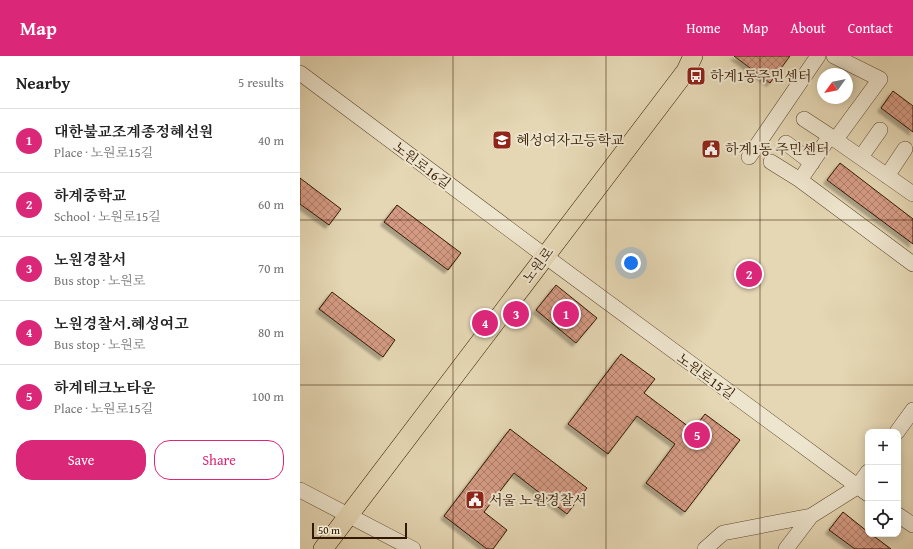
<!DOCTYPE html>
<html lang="en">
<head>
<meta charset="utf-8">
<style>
  body { margin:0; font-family:"Gentium Book Plus","Noto Serif KR",serif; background:#f2f2f2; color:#222 }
  .controls { position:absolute; right:12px; bottom:12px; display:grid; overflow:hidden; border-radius:8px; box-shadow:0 2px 10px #0003 }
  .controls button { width:36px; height:36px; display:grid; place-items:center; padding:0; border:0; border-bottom:1px solid #e0e0e0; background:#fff; color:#222; font:20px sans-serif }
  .compass { position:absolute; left:517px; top:12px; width:36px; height:36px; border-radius:50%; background:#fff; box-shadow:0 2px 10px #0003; rotate:237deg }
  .scale { position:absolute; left:12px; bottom:10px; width:95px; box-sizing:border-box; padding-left:4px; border:2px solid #331800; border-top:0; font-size:11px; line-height:14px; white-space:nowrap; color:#331800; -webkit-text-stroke:3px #eee5ce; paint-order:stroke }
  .you { position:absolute; left:331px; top:207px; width:14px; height:14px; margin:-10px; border:3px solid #fff; border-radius:50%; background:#1a73e8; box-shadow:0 0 0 6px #1a73e833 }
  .badge { display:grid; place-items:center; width:26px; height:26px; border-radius:50%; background:#db2777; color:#fff; font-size:13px; font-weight:700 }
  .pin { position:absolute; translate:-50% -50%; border:2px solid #fff; box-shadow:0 1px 4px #0006 }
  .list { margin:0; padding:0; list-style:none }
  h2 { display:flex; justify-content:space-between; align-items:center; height:52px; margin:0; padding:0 16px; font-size:17px }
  h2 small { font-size:13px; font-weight:400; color:#767676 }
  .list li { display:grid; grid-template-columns:26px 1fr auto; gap:12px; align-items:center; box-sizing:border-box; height:64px; padding:0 16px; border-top:1px solid #e0e0e0 }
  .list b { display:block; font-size:15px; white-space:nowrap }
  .list p { margin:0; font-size:13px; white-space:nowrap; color:#767676 }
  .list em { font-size:13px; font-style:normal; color:#767676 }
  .actions { display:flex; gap:8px; padding:12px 16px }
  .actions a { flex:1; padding:9px 0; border:1px solid #db2777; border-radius:16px; text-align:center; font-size:14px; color:#db2777 }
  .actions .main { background:#db2777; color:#fff }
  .icon { flex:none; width:22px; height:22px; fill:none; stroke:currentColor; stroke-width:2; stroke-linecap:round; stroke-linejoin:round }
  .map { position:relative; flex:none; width:613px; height:493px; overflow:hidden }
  header { display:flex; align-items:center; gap:24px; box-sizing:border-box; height:56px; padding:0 20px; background:#db2777; color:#fff }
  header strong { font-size:19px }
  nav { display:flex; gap:22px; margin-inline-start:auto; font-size:14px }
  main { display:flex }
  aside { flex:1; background:#fff }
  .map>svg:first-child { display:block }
  .building { fill:url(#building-cross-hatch); stroke:#331800; filter:url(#shadow) }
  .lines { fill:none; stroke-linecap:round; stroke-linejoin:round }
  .minor-casing { stroke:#60482d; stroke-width:16 }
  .major-casing { stroke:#331800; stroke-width:20 }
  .minor { stroke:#eee5ce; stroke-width:15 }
  .major { stroke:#e5d7b4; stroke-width:19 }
  .grid { fill:none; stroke:#331800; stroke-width:1; stroke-opacity:0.55 }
  .labels { text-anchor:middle; stroke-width:4; stroke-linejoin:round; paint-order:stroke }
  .poi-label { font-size:14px; fill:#331800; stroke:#eee5ce; text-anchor:start }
  .street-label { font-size:14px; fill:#331800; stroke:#eee5ce }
</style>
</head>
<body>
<header>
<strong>Map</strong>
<nav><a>Home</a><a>Map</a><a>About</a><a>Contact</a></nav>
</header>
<main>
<aside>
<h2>Nearby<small>5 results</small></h2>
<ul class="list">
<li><span class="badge">1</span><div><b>대한불교조계종정혜선원</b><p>Place · 노원로15길</p></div><em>40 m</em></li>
<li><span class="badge">2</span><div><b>하계중학교</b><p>School · 노원로15길</p></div><em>60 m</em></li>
<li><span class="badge">3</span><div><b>노원경찰서</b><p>Bus stop · 노원로</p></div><em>70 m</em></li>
<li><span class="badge">4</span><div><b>노원경찰서.혜성여고</b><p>Bus stop · 노원로</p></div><em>80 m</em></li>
<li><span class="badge">5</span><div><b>하계테크노타운</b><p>Place · 노원로15길</p></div><em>100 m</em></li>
</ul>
<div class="actions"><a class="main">Save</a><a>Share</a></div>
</aside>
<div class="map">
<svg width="613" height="493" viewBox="0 0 613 493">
  <defs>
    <pattern id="building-cross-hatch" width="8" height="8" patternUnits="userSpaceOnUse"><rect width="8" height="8" fill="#d49a83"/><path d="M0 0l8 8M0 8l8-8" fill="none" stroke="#ad7d69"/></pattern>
    <filter id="shadow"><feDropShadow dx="-3.5" dy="3.5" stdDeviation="1" flood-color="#0004"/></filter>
  </defs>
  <rect width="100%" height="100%" fill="#e5d7b4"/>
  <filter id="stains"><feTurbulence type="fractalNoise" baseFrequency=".005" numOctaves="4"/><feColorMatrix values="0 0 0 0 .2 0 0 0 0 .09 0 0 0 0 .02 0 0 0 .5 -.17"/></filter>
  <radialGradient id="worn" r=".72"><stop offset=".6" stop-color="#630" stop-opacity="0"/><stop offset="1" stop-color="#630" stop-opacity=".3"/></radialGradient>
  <path class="building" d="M434 0H490L470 27Z
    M593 35 613 50V76L581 52Z
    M540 107 613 163V188L527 124Z
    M0 122 41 153 29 169 0 148Z
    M97 149 161 197 148 214 84 166Z
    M256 229 297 262 276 287 236 254Z
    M32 236 95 284 83 301 19 253Z
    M321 298 355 323 344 337 393 374 405 358 440 384 385 456 346 427 375 388 337 360 308 398 268 368Z
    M210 373 287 432 267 458 214 417 184 456 207 474 193 493H187L144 460Z
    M543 456 568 476V478H571L591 493H555L529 474Z"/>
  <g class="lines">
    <g class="minor-casing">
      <path id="minor" d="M534 0 580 23 536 83
        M0 17 245 200 568 438
        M504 63 530 80
        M486 87 512 107
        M449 101 518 0
        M561 101 580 74
        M471 106 500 124
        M587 120 605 93
        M613 138 530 80 500 124 613 208
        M597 376 613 354
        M0 434 113 493
        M598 459 613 469
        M405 493 423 477 511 460
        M486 493 511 460 557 431 568 416"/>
    </g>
    <g class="major-casing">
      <path id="major" d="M23 493 386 15 393 0"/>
    </g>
    <use href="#minor" class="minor"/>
    <use href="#major" class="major"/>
  </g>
  <path class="grid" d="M153 0V493M306 0V493M460 0V493M0 164H613M0 329H613"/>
  <defs>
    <g id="bus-square" transform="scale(1)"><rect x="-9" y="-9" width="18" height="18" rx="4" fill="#8f2418" stroke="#eee5ce"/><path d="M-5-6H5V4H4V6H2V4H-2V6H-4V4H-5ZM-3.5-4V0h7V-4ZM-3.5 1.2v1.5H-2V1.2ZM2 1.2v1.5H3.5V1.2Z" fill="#fff"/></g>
    <g id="school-square" transform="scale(1)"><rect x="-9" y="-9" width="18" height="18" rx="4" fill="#8f2418" stroke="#eee5ce"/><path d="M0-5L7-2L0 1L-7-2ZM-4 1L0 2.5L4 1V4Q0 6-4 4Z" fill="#fff"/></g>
    <g id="civic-square" transform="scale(1)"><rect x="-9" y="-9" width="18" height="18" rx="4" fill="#8f2418" stroke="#eee5ce"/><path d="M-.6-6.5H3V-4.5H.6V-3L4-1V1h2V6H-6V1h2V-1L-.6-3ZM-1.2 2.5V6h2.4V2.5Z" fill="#fff"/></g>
  </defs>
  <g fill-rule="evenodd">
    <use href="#bus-square" x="396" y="20"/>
    <use href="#school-square" x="202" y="84"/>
    <use href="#civic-square" x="411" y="93"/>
    <use href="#civic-square" x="175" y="444"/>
  </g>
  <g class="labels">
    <g class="poi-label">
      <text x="410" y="25">하계1동주민센터</text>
      <text x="216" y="89">혜성여자고등학교</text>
      <text x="425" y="98">하계1동 주민센터</text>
      <text x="189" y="449">서울 노원경찰서</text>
    </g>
    <g class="street-label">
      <text transform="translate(122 109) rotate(37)" y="5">노원로16길</text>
      <text transform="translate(238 209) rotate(-53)" y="5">노원로</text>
      <text transform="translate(406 320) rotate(36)" y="5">노원로15길</text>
    </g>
  </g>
  <rect width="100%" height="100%" filter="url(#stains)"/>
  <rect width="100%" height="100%" fill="url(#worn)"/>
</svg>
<div class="controls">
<button>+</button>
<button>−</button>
<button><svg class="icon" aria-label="locate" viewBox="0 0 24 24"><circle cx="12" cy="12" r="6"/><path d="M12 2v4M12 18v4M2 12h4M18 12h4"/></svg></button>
</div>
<svg class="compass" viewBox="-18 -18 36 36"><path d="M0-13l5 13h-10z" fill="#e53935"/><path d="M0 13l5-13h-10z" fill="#767676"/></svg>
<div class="scale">50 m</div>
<div class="you"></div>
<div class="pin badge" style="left:266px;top:258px">1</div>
<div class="pin badge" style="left:449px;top:218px">2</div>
<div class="pin badge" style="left:216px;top:258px">3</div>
<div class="pin badge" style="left:185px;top:267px">4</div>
<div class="pin badge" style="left:397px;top:379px">5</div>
</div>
</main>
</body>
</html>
